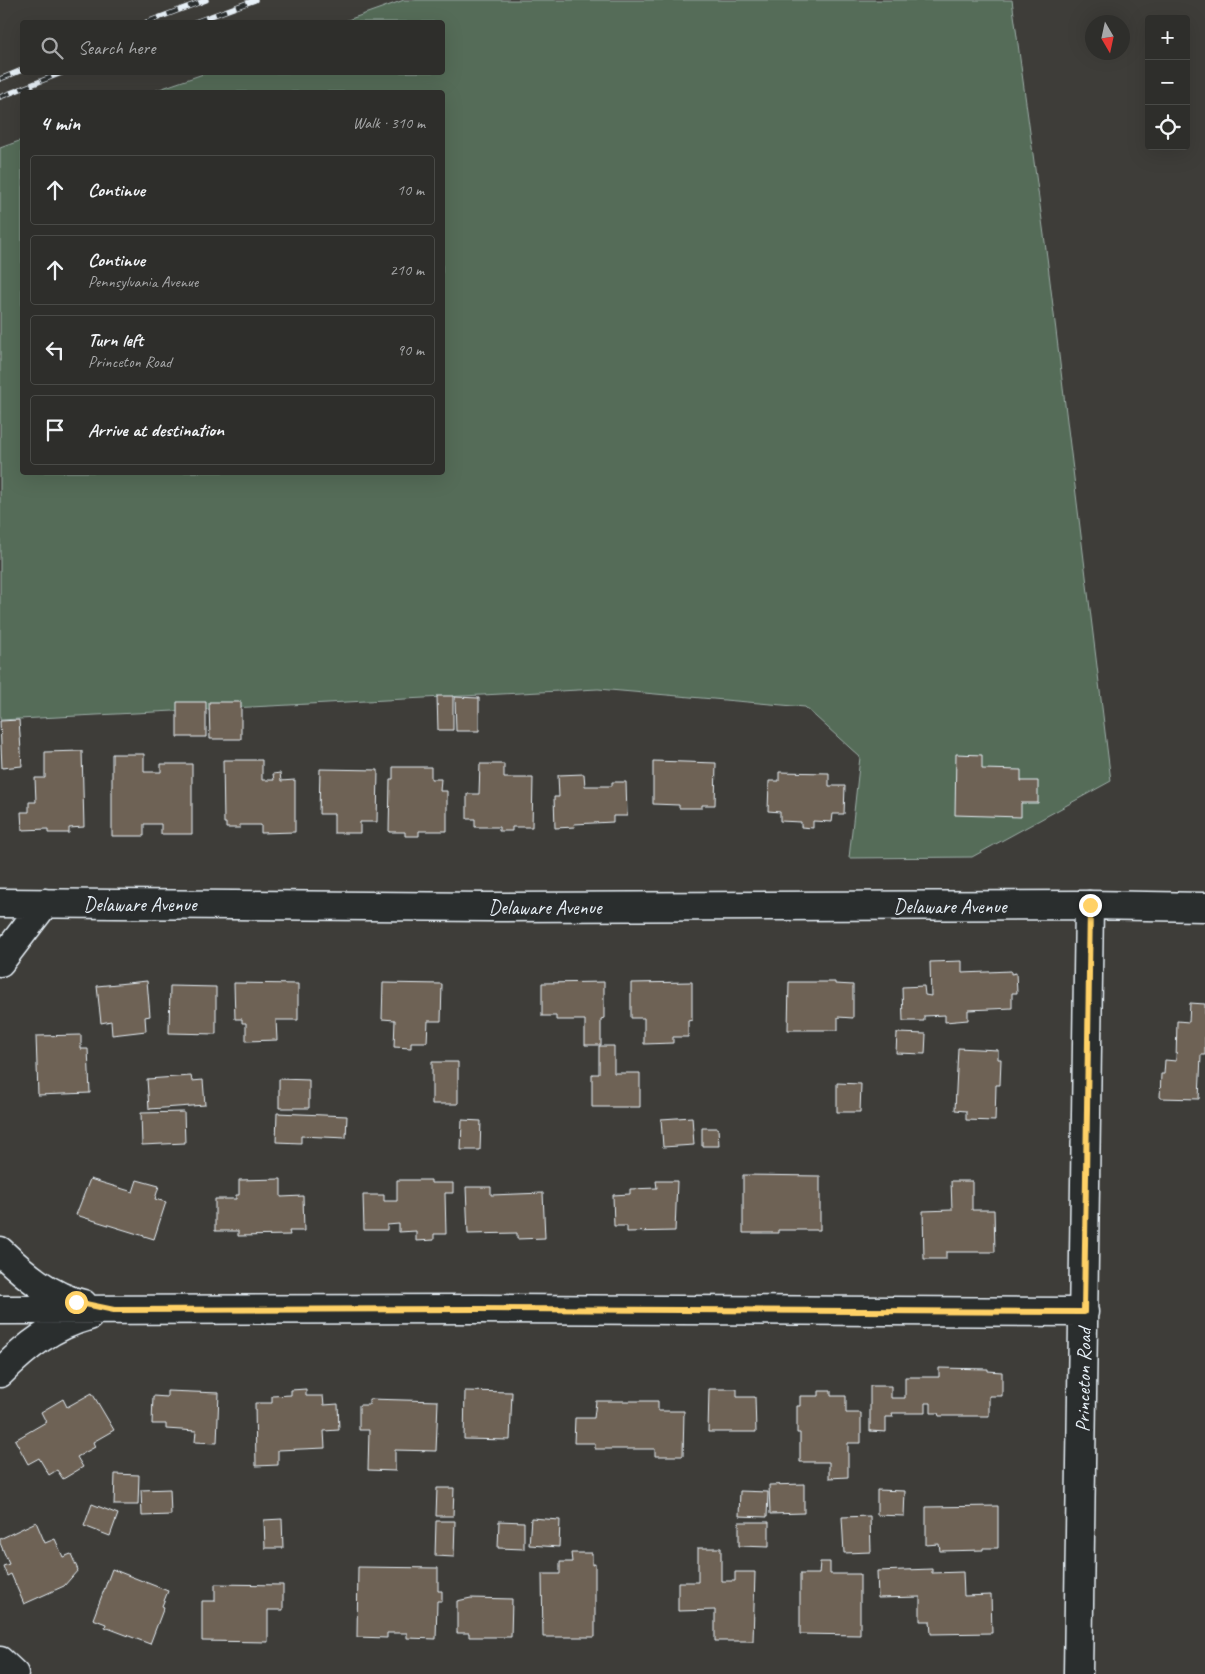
<!DOCTYPE html>
<html lang="en">
<head>
<meta charset="utf-8">
<style>
  body { margin:0; font-family:Caveat,sans-serif; background:#363633; color:#f1f3f6 }
  .controls { position:absolute; right:15px; top:15px; display:grid; overflow:hidden; border-radius:5px; box-shadow:0 5px 20px #0002 }
  .controls button { width:45px; height:45px; display:grid; place-items:center; padding:0; border:0; border-bottom:1px solid #494a47; background:#2e2e2b; color:#f1f3f6; font:25px sans-serif }
  .compass { position:absolute; left:1085px; top:15px; width:45px; height:45px; border-radius:50%; background:#2e2e2b; box-shadow:0 5px 20px #0002; rotate:171deg }
  .stop { position:absolute; width:15px; height:15px; margin:-11px; border:4px solid #ffd166; border-radius:50%; background:#fff }
  .stop.end { background:#ffd166; border-color:#fff; box-shadow:0 1px 5px #0008 }
  .list { margin:0; padding:0; list-style:none }
  h2 { display:flex; justify-content:space-between; align-items:center; height:65px; margin:0; padding:0 20px; font-size:21px }
  h2 small { font-size:16px; font-weight:400; color:#a7a8a9 }
  .list li { display:grid; grid-template-columns:32px 1fr auto; gap:15px; align-items:center; box-sizing:border-box; height:70px; margin:0 10px 10px; padding:0 10px; border:1px solid #494a47; border-radius:5px }
  .list b { display:block; font-size:19px; white-space:nowrap }
  .list p { margin:0; font-size:16px; white-space:nowrap; color:#a7a8a9 }
  .list em { font-size:16px; font-style:normal; color:#a7a8a9 }
  .icon { flex:none; width:28px; height:28px; fill:none; stroke:currentColor; stroke-width:2; stroke-linecap:round; stroke-linejoin:round }
  .map { position:relative; flex:none; width:1205px; height:1674px; overflow:hidden }
  .search { position:absolute; background:#2e2e2b; box-shadow:0 5px 20px #0002; left:20px; top:20px; width:425px; height:55px; display:flex; align-items:center; gap:12px; box-sizing:border-box; padding:0 18px; border-radius:5px; color:#a7a8a9; font-size:19px }
  .panel { position:absolute; background:#2e2e2b; box-shadow:0 5px 20px #0002; left:20px; top:90px; width:425px; height:385px; border-radius:5px }
  .map>svg:first-child { display:block }
  .green { fill:#546c59; stroke:#9eaea8 }
  .building { fill:#6e6254; stroke:#e8f1f8 }
  .lines { fill:none; stroke-linecap:round; stroke-linejoin:round }
  .street-casing { stroke:#e8f1f8; stroke-width:31 }
  .street { stroke:#2a2d2e; stroke-width:28 }
  .rail-casing { stroke:#e8f1f8; stroke-width:5.5 }
  .rail { stroke:#2a2d2e; stroke-width:4; stroke-dasharray:11; stroke-linecap:butt }
  .route { stroke:#ffd166; stroke-width:6 }
  .labels { text-anchor:middle; stroke-width:5; stroke-linejoin:round; paint-order:stroke }
  .street-label { font-size:20px; fill:#e8f1f8; stroke:#2a2d2e }
</style>
</head>
<body>
<div class="map">
<svg width="1205" height="1674" viewBox="0 0 1205 1674">
  <rect width="100%" height="100%" fill="#3e3d39"/>
  <filter id="ink" filterUnits="userSpaceOnUse"><feTurbulence type="fractalNoise" baseFrequency=".02" numOctaves="2"/><feDisplacementMap in="SourceGraphic" scale="10" xChannelSelector="R" yChannelSelector="G"/><feConvolveMatrix kernelMatrix="1 2 1 2 8 2 1 2 1" color-interpolation-filters="sRGB"/></filter>
  <g filter="url(#ink)">
    <path class="green" d="M404 0H1012L1047 257 1111 781 972 857 849 858 860 757 805 707 598 689 0 720V148L22 140V472H442V92H151L206 73 442 72V22H342Z"/>
    <path class="building" d="M437 696H453V730H438Z
      M455 697 479 698V731H456Z
      M177 702H206V737H177Z
      M209 702H241V739H210Z
      M19 720 22 766 2 768 0 721Z
      M82 751 84 827 69 828V833H48V829L22 830 21 812H29V802H36L35 778H45V752Z
      M112 754H144V772H161V764H192V834H161V824H144V836H112Z
      M956 754 982 755V769L1021 770V781H1038V803H1021V817L955 815Z
      M223 760H262V780H274L273 774 280 773 281 781 295 780V832L261 833V825H240V828H226V823H224Z
      M653 761 716 763 715 805H702V808H679V805L653 804Z
      M480 764H504V778H533L532 827H512V831H499V827H475V819H467V794H479Z
      M393 767H431V779H441L440 791H447V831H419V836H405V832H389L390 779H393Z
      M320 769 378 770 377 822H360V833H334V814H319Z
      M779 772 829 773V786H845L844 814H833L832 822 813 821V828L801 827V822L780 821V812L768 811 769 781H779Z
      M584 774 585 786H612V782H626L627 816H613V822L574 824 575 827 555 828 554 797H559L558 775Z
      M962 961V973L1011 971V974L1016 973 1017 993H1012V1008L968 1010V1020L945 1022V1015L924 1016V1021H903L902 987 924 986 925 995 931 996 930 962Z
      M147 981 150 1016 145 1017 146 1031 112 1035 111 1021 101 1023 97 986Z
      M604 982V1018L601 1019V1045H585V1020H556V1016H542V983Z
      M692 982V1020L688 1021V1037H673V1043L644 1044V1018H631V983Z
      M789 982H835V984L853 985V1018L838 1017V1030H788Z
      M234 983 298 984V1020H276L277 1040 246 1041V1023H242V1019H235Z
      M383 983 442 984 441 1021H428L427 1042H411V1048L394 1047 395 1020 382 1019Z
      M170 986 216 987V1034L169 1033Z
      M1190 1003 1205 1004V1055H1201L1199 1099 1160 1098 1161 1074H1164L1165 1060 1176 1061 1177 1021 1189 1022Z
      M897 1033 926 1034 925 1054 896 1053Z
      M81 1035V1049H88L90 1093 38 1095 36 1036Z
      M599 1046H614V1073H640V1107H592V1074H599Z
      M958 1048 998 1050V1059H1001L1000 1085H996L995 1121 966 1120V1111L955 1110Z
      M432 1062H458V1104H432Z
      M191 1076 192 1081 203 1080 205 1105 149 1109 147 1079Z
      M279 1079 309 1080V1108H279Z
      M837 1083 861 1084 860 1112H837Z
      M184 1112 185 1143 142 1145 141 1113Z
      M277 1113 347 1116 346 1138 301 1136V1143L276 1142Z
      M692 1117 694 1145 663 1147 661 1119Z
      M462 1120 481 1121 480 1150H461Z
      M702 1128H718L719 1146H702Z
      M743 1175 820 1176V1230H778V1233H743Z
      M90 1179 133 1192 137 1180 159 1186 155 1199 166 1202 154 1239 76 1215Z
      M281 1179V1197L303 1196 304 1231H289L290 1235 238 1236V1231H215V1199H236V1195H239V1180Z
      M397 1180H431V1183H453V1193H445L446 1234H434V1240L416 1241V1231L399 1232V1224L387 1225V1230H364L363 1195H384V1201H397Z
      M656 1181H677L675 1231 627 1232V1226H614L613 1195 630 1194V1189L657 1188Z
      M951 1181H972V1210H994L995 1252H946V1259H924L923 1211 952 1210Z
      M466 1187H491V1195L543 1193 545 1238 517 1239V1233L468 1234Z
      M939 1368 988 1369V1371L1002 1372V1396H989V1416H939L938 1413H931V1403H925V1413H892L893 1417H886V1432L870 1431V1386H891V1398H905V1377H939Z
      M306 1389V1396H323L324 1405 338 1404 339 1430 324 1431 325 1448 278 1450V1465L256 1466 255 1403H272V1396L291 1395V1390Z
      M709 1389H737V1397H755L756 1432H708Z
      M167 1391 219 1393 217 1443 195 1442 196 1431 166 1429V1424H152L153 1396 167 1397Z
      M465 1391 512 1392 510 1440 464 1439Z
      M819 1391H831V1396H846V1413H861V1443H848V1477L829 1478V1462H800V1433H797V1406H800V1396H819Z
      M92 1393 114 1430 93 1442 95 1447 77 1457 83 1467 63 1479 57 1470 49 1475 39 1458 28 1464 15 1440 46 1422 41 1412 63 1399 67 1407Z
      M369 1399 438 1401 436 1451 395 1450V1471L368 1470 369 1430H359V1405H369Z
      M596 1401H658V1411H684L683 1456H655V1449H595V1443H574L575 1418H594Z
      M115 1474 139 1475 138 1505H114Z
      M804 1484V1513L770 1514 769 1485Z
      M437 1488H454L453 1516H436Z
      M170 1489 171 1515 142 1516 141 1490Z
      M877 1490 905 1491 904 1516 877 1515Z
      M740 1491 768 1492 767 1517 739 1516Z
      M92 1504 118 1514 110 1536 84 1526Z
      M998 1506V1548H983V1550L940 1551 939 1544 926 1545V1507Z
      M870 1516 871 1552 844 1553 842 1517Z
      M531 1518 560 1520 559 1547 529 1545Z
      M282 1519 283 1548H265L264 1520Z
      M436 1521H455L454 1557 435 1556Z
      M499 1521 524 1522V1549L498 1548Z
      M36 1522 45 1543 55 1539 63 1557 71 1554 78 1570 64 1586 24 1604 11 1574 7 1576 3 1566 9 1564 0 1543V1539Z
      M739 1522H769V1547L739 1546Z
      M698 1548H721V1581H735V1572H755L753 1641H715V1610L678 1611V1582H698Z
      M571 1553H592V1565L595 1564V1637H543L542 1574H560V1562H572Z
      M820 1562H830V1574H860V1635L800 1634V1574H819Z
      M358 1567 438 1568V1591H442V1601H437L436 1639 407 1638V1633H387V1638L357 1637Z
      M112 1569 168 1591 162 1606 164 1607 150 1644 105 1627 106 1624 93 1619Z
      M932 1569V1573L963 1572 964 1596 991 1595 992 1633 931 1634 930 1621H920V1597L878 1598 877 1571Z
      M215 1584 283 1585V1610H268V1642L202 1641V1601H215Z
      M471 1598 512 1599 511 1637H469V1633H457V1601Z"/>
    <g class="lines">
      <g class="street-casing">
        <path id="street" d="M0 903 489 907 1089 905 1205 907
          M0 962 45 903
          M0 1251C24 1274 50 1297 83 1304
          M0 1310 479 1309 1084 1312
          M0 1373C27 1346 52 1326 89 1316
          M0 1661 14 1674
          M1078 1674 1089 905"/>
      </g>
      <use href="#street" class="street"/>
      <g class="rail-casing">
        <path id="rail" d="M147 22 206 0
          M195 22 255 0
          M0 79 22 70
          M0 97 64 72"/>
      </g>
      <use href="#rail" class="rail"/>
    </g>
  </g>
  <g class="lines" filter="url(#ink)">
    <path class="route" d="M76 1302 114 1310 478 1309 1084 1312 1090 905"/>
  </g>
  <g class="labels">
    <g class="street-label">
      <text x="140" y="911">Delaware Avenue</text>
      <text x="950" y="913">Delaware Avenue</text>
      <text x="545" y="914">Delaware Avenue</text>
      <text transform="translate(1083 1380) rotate(-89)" y="7">Princeton Road</text>
    </g>
  </g>
</svg>
<div class="controls">
<button>+</button>
<button>−</button>
<button><svg class="icon" aria-label="locate" viewBox="0 0 24 24"><circle cx="12" cy="12" r="6"/><path d="M12 2v4M12 18v4M2 12h4M18 12h4"/></svg></button>
</div>
<svg class="compass" viewBox="-18 -18 36 36"><path d="M0-13l5 13h-10z" fill="#e53935"/><path d="M0 13l5-13h-10z" fill="#a7a8a9"/></svg>
<div class="stop" style="left:76px;top:1302px"></div>
<div class="stop end" style="left:1090px;top:905px"></div>
<div class="search"><svg class="icon" aria-label="search" viewBox="0 0 24 24"><circle cx="10" cy="10" r="6"/><path d="M15 15l6 6"/></svg>Search here</div>
<section class="panel">
<h2>4 min<small>Walk · 310 m</small></h2>
<ul class="list">
<li><svg class="icon" aria-label="ahead" viewBox="0 0 24 24"><path d="M12 20V5M6 11l6-6 6 6"/></svg><div><b>Continue</b></div><em>10 m</em></li>
<li><svg class="icon" aria-label="ahead" viewBox="0 0 24 24"><path d="M12 20V5M6 11l6-6 6 6"/></svg><div><b>Continue</b><p>Pennsylvania Avenue</p></div><em>210 m</em></li>
<li><svg class="icon" aria-label="left" viewBox="0 0 24 24"><path d="M17 20v-9H6M10 6l-5 5 5 5"/></svg><div><b>Turn left</b><p>Princeton Road</p></div><em>90 m</em></li>
<li><svg class="icon" aria-label="arrive" viewBox="0 0 24 24"><path d="M6 21V4h12l-3 4 3 4H6"/></svg><div><b>Arrive at destination</b></div></li>
</ul>
</section>
</div>
</body>
</html>
